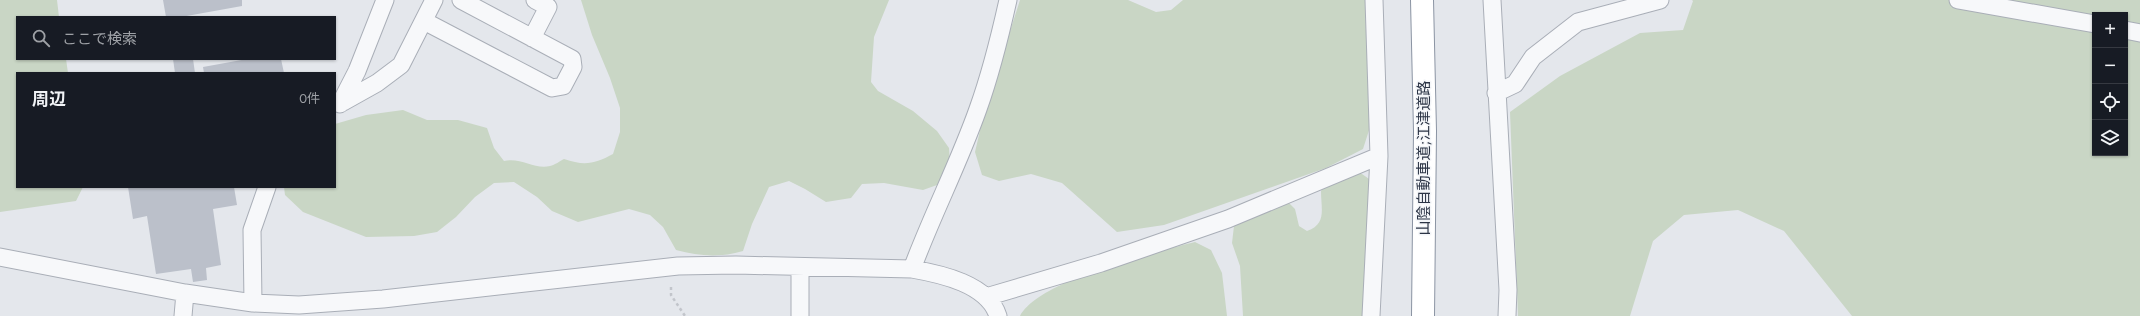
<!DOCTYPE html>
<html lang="ja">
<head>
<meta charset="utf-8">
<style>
  body { margin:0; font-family:Jost,"Noto Sans JP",sans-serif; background:#242831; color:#f1f3f6 }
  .controls { position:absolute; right:12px; top:12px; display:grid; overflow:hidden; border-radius:0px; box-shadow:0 1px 3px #0004 }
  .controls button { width:36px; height:36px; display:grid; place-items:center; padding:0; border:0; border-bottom:1px solid #363941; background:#171b24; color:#f1f3f6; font:20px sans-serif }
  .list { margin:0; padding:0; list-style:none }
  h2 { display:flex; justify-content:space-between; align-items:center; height:52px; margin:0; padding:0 16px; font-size:17px }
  h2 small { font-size:13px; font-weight:400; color:#9ea1a6 }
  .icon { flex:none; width:22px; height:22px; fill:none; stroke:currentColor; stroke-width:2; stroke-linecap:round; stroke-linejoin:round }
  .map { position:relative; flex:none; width:2140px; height:316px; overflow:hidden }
  .search { position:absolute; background:#171b24; box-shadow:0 1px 3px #0004; left:16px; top:16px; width:320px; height:44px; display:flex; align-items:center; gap:10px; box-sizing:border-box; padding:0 14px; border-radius:0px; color:#9ea1a6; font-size:15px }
  .panel { position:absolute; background:#171b24; box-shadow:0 1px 3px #0004; left:16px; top:72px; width:320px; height:116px; border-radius:0px }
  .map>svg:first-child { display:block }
  .green { fill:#c9d6c5; fill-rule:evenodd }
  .building { fill:#bbc0ca }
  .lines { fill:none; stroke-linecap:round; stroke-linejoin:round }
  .street-casing { stroke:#a9aeb7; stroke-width:19 }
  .highway-casing { stroke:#8b94a3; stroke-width:24 }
  .path { stroke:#c2c5cb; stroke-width:2.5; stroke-dasharray:3 3; stroke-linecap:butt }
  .street { stroke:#f7f8fa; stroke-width:17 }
  .highway { stroke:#fff; stroke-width:22 }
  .labels { text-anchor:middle; stroke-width:3; stroke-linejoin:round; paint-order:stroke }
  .street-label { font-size:15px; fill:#2b3445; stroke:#f4f6f9 }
</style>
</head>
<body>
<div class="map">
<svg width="2140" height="316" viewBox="0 0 2140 316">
  <rect width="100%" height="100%" fill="#e4e7ec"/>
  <path class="green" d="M0 0H57L59 17H17V59H66L68 73H17V187H83L76 201 0 212Z
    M581 0H889L874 37 871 82 878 91 913 111 937 131 949 148 950 164 937 185 923 190 884 183 862 184 851 198 826 202 805 189 789 181 769 187 752 224 743 251C719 258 699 256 676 250L663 227 650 215 629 209 578 222 552 211 537 197 514 182 494 183 475 197 456 217 437 232 414 236 366 237 303 212 285 195 284 187H335V124L366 115 403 110 427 120H458L487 128 494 148 504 161C521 157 535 170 550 166 555 165 560 161 564 159 584 166 595 164 613 154L620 132V108L610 78 592 35Z
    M1020 0H1128L1156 12 1171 10 1183 0H1365L1366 32 1372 121 1363 149 1326 168 1164 225 1117 232 1062 183 1031 174 999 181 982 175 975 152 985 109Z
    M1692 0H2140V316H1852L1784 231 1738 210 1684 215 1653 241 1630 316H1518L1510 112 1560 76 1640 33 1683 30 1693 1ZM2095 15H2125V153H2095Z
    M1350 173 1362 174 1372 181 1365 316H1243L1240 266 1232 243 1234 226 1243 218 1289 203 1295 209 1299 226 1307 231C1327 224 1321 209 1321 191L1329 181Z
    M1195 242 1211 250 1222 273 1227 316H1020C1039 280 1155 252 1195 242Z"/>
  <path class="building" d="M163 0H242V6L181 17H166Z
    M173 59H193L195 73H175Z
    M247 59H281L284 73H204L203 67Z
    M128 187H234L237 205 213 209 221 265 206 268 207 280 193 282 191 269 156 274 147 216 133 219Z"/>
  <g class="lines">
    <g class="street-casing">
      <path id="street" d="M1492 0 1508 290 1507 316
        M1958 0 2095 24
        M424 21 552 88 563 86 573 67 572 59 461 0
        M2125 30 2140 33
        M532 38 548 7 535 0
        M1496 93 1515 84 1533 57 1578 22 1660 0
        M343 102 377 83 401 65 434 0
        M340 104 357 71 385 0
        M0 257 185 293 253 303 299 305 383 299 678 266 736 265 912 269C941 274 988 284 998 316
        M800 267V316
        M912 269C932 215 959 163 978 109 991 73 1000 36 1008 0
        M986 297 1101 263 1228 219 1379 156
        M253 303 252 230 267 187
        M183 316 185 293
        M1371 316 1379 156 1374 0"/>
    </g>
    <g class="highway-casing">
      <path id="highway" d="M1422 0 1425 131 1423 316"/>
    </g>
    <path class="path" d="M671 287V295L685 316"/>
    <use href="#street" class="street"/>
    <use href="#highway" class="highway"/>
  </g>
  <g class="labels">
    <g class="street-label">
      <text transform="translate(1424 158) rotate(-90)" y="5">山陰自動車道;江津道路</text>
    </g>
  </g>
</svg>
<div class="controls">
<button>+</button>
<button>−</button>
<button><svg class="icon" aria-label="locate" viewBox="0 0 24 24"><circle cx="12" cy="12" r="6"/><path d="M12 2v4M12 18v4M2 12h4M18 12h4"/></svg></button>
<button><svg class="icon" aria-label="layers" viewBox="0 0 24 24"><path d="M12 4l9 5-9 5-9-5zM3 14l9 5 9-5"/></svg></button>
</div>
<div class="search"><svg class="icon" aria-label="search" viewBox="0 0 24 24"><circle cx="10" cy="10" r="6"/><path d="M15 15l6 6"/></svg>ここで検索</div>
<section class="panel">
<h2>周辺<small>0件</small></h2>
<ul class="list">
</ul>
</section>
</div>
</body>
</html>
